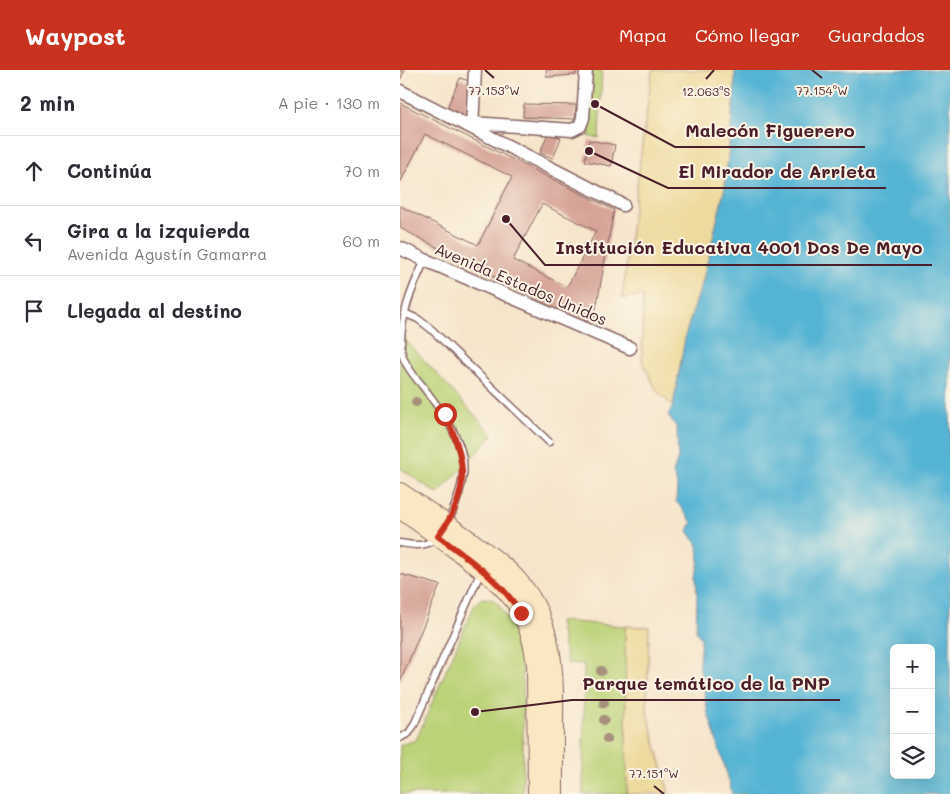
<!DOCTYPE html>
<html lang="es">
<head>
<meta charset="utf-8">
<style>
  body { margin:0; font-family:Mali,sans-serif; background:#f7f7f7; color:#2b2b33 }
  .controls { position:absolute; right:15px; bottom:15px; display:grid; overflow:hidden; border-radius:8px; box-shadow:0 5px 20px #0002 }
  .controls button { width:45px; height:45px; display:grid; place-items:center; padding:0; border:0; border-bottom:1px solid #e1e1e2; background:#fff; color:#2b2b33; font:25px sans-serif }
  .stop { position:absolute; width:15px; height:15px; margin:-11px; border:4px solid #c8321e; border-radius:50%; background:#fff }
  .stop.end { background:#c8321e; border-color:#fff; box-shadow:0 1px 5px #0008 }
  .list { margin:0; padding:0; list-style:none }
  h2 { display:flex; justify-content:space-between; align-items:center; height:65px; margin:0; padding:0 20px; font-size:21px }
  h2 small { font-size:16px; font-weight:400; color:#7c7c81 }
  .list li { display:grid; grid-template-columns:32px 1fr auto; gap:15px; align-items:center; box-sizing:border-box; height:70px; padding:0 20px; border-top:1px solid #e1e1e2 }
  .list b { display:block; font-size:19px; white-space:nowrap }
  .list p { margin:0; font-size:16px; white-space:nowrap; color:#7c7c81 }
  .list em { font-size:16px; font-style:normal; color:#7c7c81 }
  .icon { flex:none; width:28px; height:28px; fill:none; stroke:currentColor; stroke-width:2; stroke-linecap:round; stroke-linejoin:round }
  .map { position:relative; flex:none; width:550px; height:724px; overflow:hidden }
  header { display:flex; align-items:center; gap:30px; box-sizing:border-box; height:70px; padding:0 25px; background:#c8321e; color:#fff }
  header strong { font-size:24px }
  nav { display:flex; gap:28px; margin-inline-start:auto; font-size:18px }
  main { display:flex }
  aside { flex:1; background:#fff }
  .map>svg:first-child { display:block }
  .green { fill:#bbd277; stroke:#827851 }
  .sand { fill:#eeda9e; stroke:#9c7c64 }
  .water { fill:#55b4d4; stroke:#506a80; fill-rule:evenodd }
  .building { fill:#d5a296; fill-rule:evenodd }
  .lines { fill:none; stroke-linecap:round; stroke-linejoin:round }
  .service-casing { stroke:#866463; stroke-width:9 }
  .minor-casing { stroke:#866463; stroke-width:15 }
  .secondary-casing { stroke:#866463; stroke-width:20 }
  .service { stroke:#fff; stroke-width:6 }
  .minor { stroke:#fff; stroke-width:12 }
  .secondary { stroke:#fae7c3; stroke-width:18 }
  .tree { fill:#a7917d }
  .route { stroke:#c8321e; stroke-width:6 }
  .ticks { fill:none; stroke:#4a1f2b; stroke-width:2 }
  .labels { text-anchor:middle; stroke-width:4; stroke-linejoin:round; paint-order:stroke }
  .street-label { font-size:16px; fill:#4a1f2b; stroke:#fcf5e5 }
  .ticks-label { font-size:12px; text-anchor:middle; fill:#4a1f2b; stroke:#fcf5e5; stroke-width:4; stroke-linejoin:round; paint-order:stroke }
  .leader { fill:none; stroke:#4a1f2b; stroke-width:2 }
  .callout-dot { fill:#4a1f2b; stroke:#fcf5e5; stroke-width:2 }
  .callout-label { font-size:18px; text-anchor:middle; font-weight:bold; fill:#4a1f2b; stroke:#fcf5e5; stroke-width:4; stroke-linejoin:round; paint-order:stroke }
</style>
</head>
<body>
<header>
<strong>Waypost</strong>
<nav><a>Mapa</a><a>Cómo llegar</a><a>Guardados</a></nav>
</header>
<main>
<aside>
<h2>2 min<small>A pie · 130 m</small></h2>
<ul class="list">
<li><svg class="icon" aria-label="ahead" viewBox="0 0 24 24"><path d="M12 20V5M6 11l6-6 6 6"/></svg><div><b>Continúa</b></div><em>70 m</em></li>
<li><svg class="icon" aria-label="left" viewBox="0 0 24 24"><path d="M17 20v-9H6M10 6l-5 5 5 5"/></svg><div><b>Gira a la izquierda</b><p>Avenida Agustín Gamarra</p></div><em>60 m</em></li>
<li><svg class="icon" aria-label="arrive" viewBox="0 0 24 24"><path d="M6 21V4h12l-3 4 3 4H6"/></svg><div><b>Llegada al destino</b></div></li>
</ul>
</aside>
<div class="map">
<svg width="550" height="724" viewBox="0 0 550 724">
  <rect width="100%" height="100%" fill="#fcf5e5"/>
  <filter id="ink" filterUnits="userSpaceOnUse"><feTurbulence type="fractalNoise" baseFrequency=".02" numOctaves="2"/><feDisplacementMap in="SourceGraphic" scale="10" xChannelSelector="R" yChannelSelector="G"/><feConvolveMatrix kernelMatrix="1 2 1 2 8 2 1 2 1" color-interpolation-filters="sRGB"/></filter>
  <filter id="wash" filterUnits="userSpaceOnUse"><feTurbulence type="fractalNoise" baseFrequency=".0096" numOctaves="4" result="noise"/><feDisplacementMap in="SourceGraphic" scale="20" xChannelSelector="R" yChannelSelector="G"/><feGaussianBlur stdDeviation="1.12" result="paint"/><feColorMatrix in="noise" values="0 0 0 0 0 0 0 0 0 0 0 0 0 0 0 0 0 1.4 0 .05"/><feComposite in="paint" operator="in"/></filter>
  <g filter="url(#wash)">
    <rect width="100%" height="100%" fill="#f6e5cb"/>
    <path class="green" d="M192 0H202L199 68 189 67Z
      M0 264 93 365 38 424 0 398Z
      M82 528 92 529 99 535 112 556 121 586 123 614V724H0V675L16 670 75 534Z
      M159 551 225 556 227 724H183L184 594 167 593Z"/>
    <path class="sand" d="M252 0H335V16L325 117 303 210 286 263 273 336 257 321 242 291 243 226 222 228Z
      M225 556 249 557 247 642 269 724H227Z"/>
    <path class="water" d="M335 0H550V724H332L330 714 308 643 299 594 301 568 296 562 297 525 296 506 299 492 298 475 288 461 292 452 276 431 277 415 273 403 278 388 277 358 268 345 273 336 286 263 303 210 325 117 335 16ZM494 578H531V705H494Z"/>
    <g id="blocks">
      <path class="building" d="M0 0H5L0 10Z
        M146 0H176V5L147 7Z
        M60 8 69 11 65 49 46 40Z
        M0 33 214 140 194 250 179 251 0 158V136L78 175 112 107 25 64 0 113ZM142 134 196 161 167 217 113 190Z
        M124 34 176 35 175 49 123 47Z
        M87 55 103 60 101 67 87 62Z
        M148 63 161 68 153 88 140 83Z
        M189 70 215 75 211 96 185 91Z
        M0 504 40 515 0 612Z"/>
    </g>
  </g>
  <g filter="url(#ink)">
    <use href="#blocks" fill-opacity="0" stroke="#866463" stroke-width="1"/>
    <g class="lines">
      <g class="service-casing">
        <path id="service" d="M25 190C12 218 0 246 1 278 2 291 13 305 21 314 39 338 68 373 63 405 61 422 55 437 48 452
          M4 243 18 249 31 259 149 372
          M0 473C14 475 24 478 36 468
          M0 668 9 663 14 655 81 501"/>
      </g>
      <g class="minor-casing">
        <path id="minor" d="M0 21 223 135
          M72 53 172 60 180 56 183 48 186 0
          M72 57 75 0
          M0 178 25 190 230 278"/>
      </g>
      <g class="secondary-casing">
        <path id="secondary" d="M0 422C25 439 50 456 75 474 91 486 108 498 121 514 154 554 155 603 154 651 154 676 154 700 154 724
          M0 439C23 455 46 472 68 489 89 505 110 520 122 544 130 560 134 577 136 595L137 724"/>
      </g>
      <use href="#service" class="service"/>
      <use href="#minor" class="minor"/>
      <use href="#secondary" class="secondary"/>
    </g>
    <g class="tree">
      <circle cx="16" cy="332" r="5"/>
      <circle cx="201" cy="601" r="5"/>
      <circle cx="204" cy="633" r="5"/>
      <circle cx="204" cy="650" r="5"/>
      <circle cx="207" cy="669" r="5"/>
    </g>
  </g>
  <g class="lines" filter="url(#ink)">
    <path class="route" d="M45 344C67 390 71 423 38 466 70 490 99 509 121 543"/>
  </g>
  <path class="ticks" d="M85 0 94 8M412 0 422 8M306 9 314 0M254 716 264 724"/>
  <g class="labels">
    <g class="street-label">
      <text transform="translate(121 214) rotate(23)" y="6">Avenida Estados Unidos</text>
    </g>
  </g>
  <g class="ticks-label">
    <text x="94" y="25">77.153°W</text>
    <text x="422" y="25">77.154°W</text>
    <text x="306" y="26">12.063°S</text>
    <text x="254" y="708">77.151°W</text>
  </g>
  <path class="leader" d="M195 34L275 77H465M189 81L268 118H486M106 149L145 195H532M75 642L172 630H440"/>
  <g class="callout-dot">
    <circle cx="195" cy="34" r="5"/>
    <circle cx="189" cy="81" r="5"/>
    <circle cx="106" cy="149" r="5"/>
    <circle cx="75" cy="642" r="5"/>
  </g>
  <g class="callout-label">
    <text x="370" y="67">Malecón Figuerero</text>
    <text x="377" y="108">El Mirador de Arrieta</text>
    <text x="339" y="184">Institución Educativa 4001 Dos De Mayo</text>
    <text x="306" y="620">Parque temático de la PNP</text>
  </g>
</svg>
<div class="controls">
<button>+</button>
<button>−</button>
<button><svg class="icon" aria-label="layers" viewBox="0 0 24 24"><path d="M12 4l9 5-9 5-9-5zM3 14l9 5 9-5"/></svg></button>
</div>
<div class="stop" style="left:45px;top:344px"></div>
<div class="stop end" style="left:121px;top:543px"></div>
</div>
</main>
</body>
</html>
